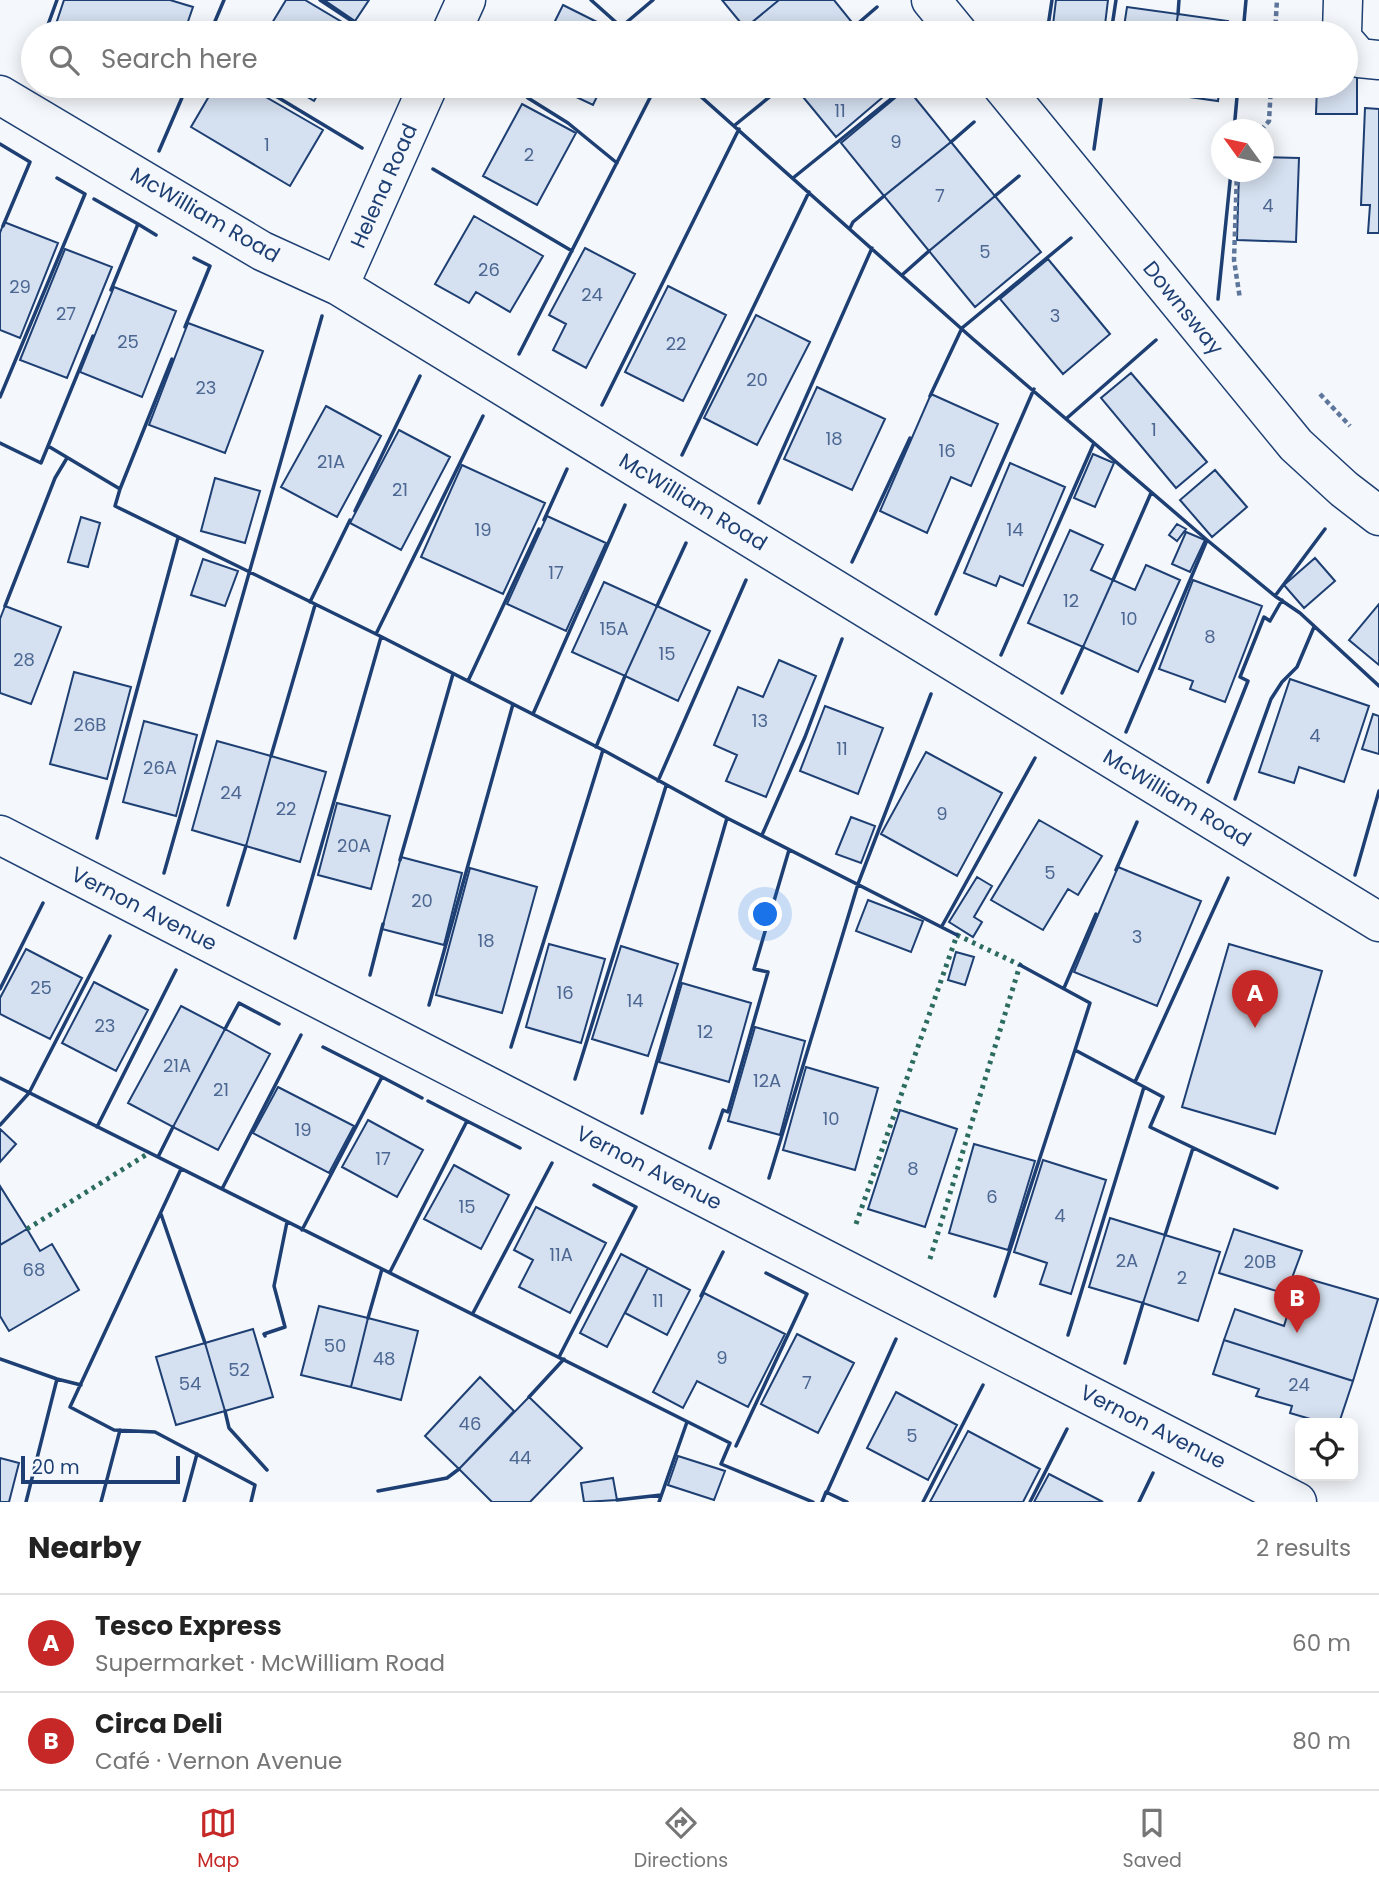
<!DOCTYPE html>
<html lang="en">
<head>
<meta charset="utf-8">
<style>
  body { margin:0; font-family:Poppins,sans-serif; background:#f2f2f2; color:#222 }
  .controls { position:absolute; right:21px; bottom:21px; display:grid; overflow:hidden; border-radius:10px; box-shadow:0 4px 18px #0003 }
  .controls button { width:63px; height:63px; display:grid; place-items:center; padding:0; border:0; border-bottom:2px solid #e0e0e0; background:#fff; color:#222; font:35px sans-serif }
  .compass { position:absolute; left:1211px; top:119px; width:63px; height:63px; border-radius:50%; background:#fff; box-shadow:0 4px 18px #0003; rotate:303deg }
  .scale { position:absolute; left:21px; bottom:18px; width:159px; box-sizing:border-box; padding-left:7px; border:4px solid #1d3f73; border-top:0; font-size:19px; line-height:24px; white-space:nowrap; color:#1d3f73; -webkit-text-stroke:5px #f4f7fb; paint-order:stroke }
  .you { position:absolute; left:766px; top:915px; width:24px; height:24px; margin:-18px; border:5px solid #fff; border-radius:50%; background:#1a73e8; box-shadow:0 0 0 10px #1a73e833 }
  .badge { display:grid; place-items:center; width:46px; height:46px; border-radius:50%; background:#c62828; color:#fff; font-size:23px; font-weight:700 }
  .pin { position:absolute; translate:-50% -58px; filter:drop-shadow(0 2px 4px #0008) }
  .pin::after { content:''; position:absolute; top:37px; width:24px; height:21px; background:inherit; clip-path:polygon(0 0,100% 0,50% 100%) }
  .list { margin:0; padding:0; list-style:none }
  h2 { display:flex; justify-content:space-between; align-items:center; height:91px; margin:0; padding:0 28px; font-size:30px }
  h2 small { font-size:23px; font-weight:400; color:#767676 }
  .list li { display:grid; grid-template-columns:46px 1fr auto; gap:21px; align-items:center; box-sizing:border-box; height:98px; padding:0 28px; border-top:2px solid #e0e0e0 }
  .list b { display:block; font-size:26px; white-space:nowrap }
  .list p { margin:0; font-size:23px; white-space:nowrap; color:#767676 }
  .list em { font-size:23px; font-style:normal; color:#767676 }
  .icon { flex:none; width:38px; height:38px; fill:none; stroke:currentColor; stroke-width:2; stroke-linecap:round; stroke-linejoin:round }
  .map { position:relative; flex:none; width:1379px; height:1502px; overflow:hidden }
  .search { position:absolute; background:#fff; box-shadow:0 4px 18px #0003; left:21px; right:21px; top:21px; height:77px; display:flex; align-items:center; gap:18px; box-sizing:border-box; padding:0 24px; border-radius:38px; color:#767676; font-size:26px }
  .sheet { height:287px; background:#fff }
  nav { display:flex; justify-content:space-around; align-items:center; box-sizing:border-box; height:98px; border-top:2px solid #e0e0e0; background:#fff; font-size:19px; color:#767676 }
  nav a { display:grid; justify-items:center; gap:4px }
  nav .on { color:#c62828 }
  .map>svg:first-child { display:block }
  .building { fill:#d5e0f0; stroke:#1d3f73; stroke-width:2 }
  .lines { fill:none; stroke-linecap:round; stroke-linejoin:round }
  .minor-casing { stroke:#1d3f73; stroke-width:41 }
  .path { stroke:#5e769c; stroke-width:4.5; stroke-dasharray:5 3.5; stroke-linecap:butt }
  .minor { stroke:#f4f7fb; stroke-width:38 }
  .hedge { stroke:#2c6c60; stroke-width:5; stroke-dasharray:3.5 5; stroke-linecap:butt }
  .wall { stroke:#1d3f73; stroke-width:3.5 }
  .labels { text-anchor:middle; stroke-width:5; stroke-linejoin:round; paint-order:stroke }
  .number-label { font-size:18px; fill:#4b6792 }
  .street-label { font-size:21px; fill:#1d3f73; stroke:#f4f7fb }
</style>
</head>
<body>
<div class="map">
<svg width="1379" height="1502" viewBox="0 0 1379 1502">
  <rect width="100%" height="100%" fill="#f4f7fb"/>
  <path class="building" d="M64 0H170L193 7 184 33H53Z
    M286 0H305L357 31 355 33H266Z
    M324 0H369L355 21Z
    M722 0H779L745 28Z
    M779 0H834L855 26 846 33H750L745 28Z
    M1056 0H1108L1104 33H1052Z
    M563 5 619 33H549Z
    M1127 7 1178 14 1175 33H1123Z
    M1178 14 1228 21 1226 33H1175Z
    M1346 74H1357V114H1316L1317 86H1346Z
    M215 86H247L323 130 290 186 191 127Z
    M289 86H323L314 101Z
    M553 86H602L593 105Z
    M794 86H896L836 137Z
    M1116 86H1168L1167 94Z
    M1168 86H1220L1218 101 1167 94Z
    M907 88 951 142 884 196 841 143Z
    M522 104 576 133 537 205 483 176Z
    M1365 108 1379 109V233H1368L1370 205H1361Z
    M951 142 995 196 929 251 884 196Z
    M1264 157 1299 158 1296 242 1237 240 1239 172H1264Z
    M995 196 1041 252 975 307 929 251Z
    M474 216 543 256 510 312 476 292 469 303 435 284Z
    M4 222 58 243 20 338 0 330V233Z
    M585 248 635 274 586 368 553 350 566 324 549 315Z
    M65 249 112 267 67 378 20 360Z
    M1048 259 1110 334 1063 374 1000 299Z
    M668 286 726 315 683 401 625 372Z
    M114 287 176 311 142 397 80 372Z
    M756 315 810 342 757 445 704 418Z
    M188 323 263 351 225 453 149 425Z
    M1131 373 1207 462 1176 488 1101 398Z
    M817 387 885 419 852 490 784 459Z
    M931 394 998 424 971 486 951 477 927 533 880 511Z
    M326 406 381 436 337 517 281 487Z
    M399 430 450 457 401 550 350 523Z
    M1093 454 1114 463 1095 507 1074 498Z
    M1010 463 1065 487 1023 586 1000 576 996 586 964 573Z
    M462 465 545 503 503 594 421 557Z
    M1215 470 1247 507 1212 537 1180 500Z
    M215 478 260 491 245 543 201 531Z
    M547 516 606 543 566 631 507 604Z
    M81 517 100 523 88 567 68 562Z
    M1177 524 1186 529 1177 541 1169 535Z
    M1070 530 1103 545 1091 570 1113 580 1083 647 1028 623Z
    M1186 532 1205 540 1190 572 1172 564Z
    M1315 558 1335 581 1304 608 1284 585Z
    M203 559 238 571 225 606 191 595Z
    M1146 565 1180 580 1138 672 1083 647 1113 580 1135 590Z
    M1193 580 1262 606 1225 702 1190 689 1193 681 1159 669Z
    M604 582 657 606 625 676 572 652Z
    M1379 604V665L1349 640Z
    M5 606 61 627 31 704 0 693V619Z
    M657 606 710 631 678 701 625 676Z
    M779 660 816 676 766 797 726 781 737 755 714 745 738 687 763 697Z
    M74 672 131 687 107 779 50 764Z
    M1290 679 1369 706 1344 782 1299 767 1294 783 1259 772Z
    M825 706 883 728 858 794 800 771Z
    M1373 714 1379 716V754L1362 749Z
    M144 721 197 735 176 816 123 802Z
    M217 741 271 756 246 846 192 830Z
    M926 752 1002 793 957 876 881 834Z
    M271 756 326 772 300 862 246 846Z
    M337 803 390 816 371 889 318 875Z
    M851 817 875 826 861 863 836 854Z
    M1039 820 1102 856 1078 895 1068 889 1043 930 991 900Z
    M401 857 462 873 444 945 382 929Z
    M1118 867 1201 901 1157 1006 1074 972Z
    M470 868 537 887 502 1013 436 995Z
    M977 877 992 886 974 917 982 922 973 937 949 922Z
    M868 900 923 921 911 952 856 931Z
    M549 944 605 959 581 1043 526 1027Z
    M1229 944 1322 971 1275 1134 1182 1107Z
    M621 946 678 964 648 1056 592 1039Z
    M26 949 82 978 50 1039 0 1014V998Z
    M956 952 974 957 965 985 948 980Z
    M94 982 148 1010 116 1071 62 1043Z
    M682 983 751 1003 729 1082 659 1062Z
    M181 1006 225 1029 173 1127 128 1103Z
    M755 1027 805 1041 780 1135 728 1121Z
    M225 1029 270 1054 218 1150 173 1127Z
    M806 1067 878 1088 855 1170 783 1150Z
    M278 1087 354 1126 329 1173 253 1133Z
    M900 1110 957 1129 925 1227 868 1209Z
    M368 1120 423 1150 397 1197 342 1167Z
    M0 1129 16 1144 0 1162Z
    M974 1144 1035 1161 1008 1250 949 1233Z
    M1043 1160 1106 1180 1071 1294 1040 1284 1047 1263 1014 1252Z
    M454 1165 509 1195 481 1249 424 1219Z
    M0 1186 27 1229 0 1245Z
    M536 1207 606 1243 570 1313 519 1287 533 1260 514 1250Z
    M1110 1218 1165 1235 1143 1303 1089 1287Z
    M27 1229 40 1251 52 1244 79 1290 9 1331 0 1316V1245Z
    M1234 1229 1302 1251 1286 1294 1219 1273Z
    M1165 1235 1220 1252 1198 1321 1143 1303Z
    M621 1254 648 1268 607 1347 580 1333Z
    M648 1268 690 1290 667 1335 625 1313Z
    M1305 1278 1378 1299 1353 1381 1224 1340 1235 1309 1284 1326 1291 1303 1297 1305Z
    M704 1293 785 1334 748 1407 697 1381 683 1408 653 1392Z
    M319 1306 368 1318 351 1387 301 1375Z
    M368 1318 418 1331 401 1400 351 1387Z
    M253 1329 273 1397 225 1411 205 1343Z
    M797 1334 854 1363 818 1433 761 1404Z
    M1224 1340 1353 1381 1339 1423H1324L1290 1413 1292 1406 1256 1396 1259 1389 1213 1374Z
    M205 1343 225 1411 176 1425 156 1357Z
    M480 1377 514 1411 459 1469 425 1436Z
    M896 1392 957 1425 928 1480 867 1448Z
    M529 1397 582 1448 530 1502H492L459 1469Z
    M968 1431 1040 1469 1023 1502H930Z
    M678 1456 725 1471 714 1500 668 1485Z
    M0 1458 19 1463 9 1502H0Z
    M1049 1474 1103 1502H1034Z
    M613 1478 617 1500 584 1502 581 1483Z"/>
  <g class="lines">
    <g class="minor-casing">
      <path id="minor" d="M931 0 958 33
        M451 33 466 0
        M1342 33 1343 0
        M1346 43 1359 58 1379 60
        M1002 86 1296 445 1344 489 1379 516
        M0 95 262 251 339 286 1379 922
        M339 286 428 86
        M0 835 1297 1502"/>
    </g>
    <path class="path" d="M1275 33 1277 0
      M1261 130 1269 121 1271 86
      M1237 172 1234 260 1240 299
      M1320 394 1350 426"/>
    <use href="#minor" class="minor"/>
    <path class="hedge" d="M856 1224 957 935 1020 965 929 1262
      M27 1229 149 1153"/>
    <path class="wall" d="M320 0 370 33
      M591 0 628 33
      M1178 14 1179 0
      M855 26 877 7
      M621 27 653 0
      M45 33 57 0
      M210 33 224 0
      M1047 33 1052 0
      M1111 33 1116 0
      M1243 33 1246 0
      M29 75 33 64
      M259 86 362 148
      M515 86 528 98 568 123 617 163
      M689 86 973 339 1207 540 1275 596 1300 613 1379 686
      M735 125 783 86
      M1234 130 1238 86
      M951 142 974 122
      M0 144 30 162 3 226
      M1094 149 1103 86
      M159 151 187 86
      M433 169 572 251
      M793 178 907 86
      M995 196 1019 176
      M94 199 138 224 111 290
      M138 224 156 235
      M850 228 853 222 884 196
      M902 275 929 251
      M1218 299 1231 172
      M185 327 210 266 194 258
      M519 354 656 86
      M930 396 962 328 1071 238
      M0 397 85 194 57 178
      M602 405 739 129
      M1067 418 1156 340
      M0 443 41 463 48 446 120 489 115 506 376 634 603 750 727 818 957 935
      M48 446 93 336
      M682 455 809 192
      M120 489 172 359
      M759 503 872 248
      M355 511 420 376
      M544 520 567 469
      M852 562 910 438
      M1113 580 1151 493
      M1275 596 1325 529
      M310 602 350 520
      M5 606 55 478 67 458
      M657 606 686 543
      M936 614 1034 389
      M376 634 483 416
      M1001 655 1094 443
      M468 681 539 529
      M1062 693 1083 647
      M533 714 625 505
      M1126 732 1207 540
      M596 747 625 676
      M271 756 315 605
      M658 781 746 580
      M1208 782 1248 681 1240 677 1264 617 1270 621 1282 600
      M1235 799 1271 699 1282 682 1297 667 1314 627
      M762 835 805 737 842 639
      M97 838 178 538
      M400 860 453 674
      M1116 870 1137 822
      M164 873 322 316
      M1355 875 1379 791
      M228 905 246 846
      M942 926 1035 758
      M295 938 381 637
      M1020 965 1090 1003 1075 1050 1163 1097 1150 1127 1277 1188
      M370 975 383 924
      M1064 988 1096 914
      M0 989 43 903
      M429 1005 513 704
      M225 1029 239 1003 279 1024
      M511 1047 603 750
      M382 1077 422 1098
      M0 1078 730 1443 721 1464 813 1502
      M575 1079 666 786
      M1135 1082 1228 878
      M642 1113 727 818
      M467 1121 520 1148
      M0 1125 29 1093 110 936
      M97 1127 176 970
      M710 1148 723 1110 728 1112 768 972 754 969 789 850
      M158 1157 173 1127
      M181 1169 70 1407 114 1430 155 1432 255 1485 251 1502
      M769 1178 858 884 931 694
      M222 1189 301 1035
      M161 1214 205 1343
      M302 1230 382 1077 323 1047
      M1165 1235 1193 1148
      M390 1272 467 1121 428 1101
      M701 1296 723 1252
      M995 1296 1075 1050
      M473 1313 552 1163
      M368 1318 382 1269
      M1068 1335 1144 1087
      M265 1336 264 1334 285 1327 274 1286 287 1222
      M559 1357 636 1207 594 1185
      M0 1359 57 1379 81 1385
      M1125 1363 1143 1303
      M529 1397 564 1359
      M225 1411 229 1428 267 1470
      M736 1446 807 1294 766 1273
      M378 1491 447 1478 459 1469
      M827 1492 896 1339
      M617 1500 661 1495
      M26 1502 57 1379
      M101 1502 120 1430
      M184 1502 197 1454
      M659 1502 687 1422
      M822 1502 826 1492 847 1502
      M923 1502 983 1385
      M1030 1502 1067 1429
      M1139 1502 1153 1473"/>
  </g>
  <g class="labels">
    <g class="number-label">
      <text x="840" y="117">11</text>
      <text x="896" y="148">9</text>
      <text x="267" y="151">1</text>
      <text x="529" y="161">2</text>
      <text x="940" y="202">7</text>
      <text x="1268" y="212">4</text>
      <text x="985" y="258">5</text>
      <text x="489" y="276">26</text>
      <text x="20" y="293">29</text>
      <text x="592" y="301">24</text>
      <text x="66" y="320">27</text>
      <text x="1055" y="322">3</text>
      <text x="128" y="348">25</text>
      <text x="676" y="350">22</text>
      <text x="757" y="386">20</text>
      <text x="206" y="394">23</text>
      <text x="1154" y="436">1</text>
      <text x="834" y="445">18</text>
      <text x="947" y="457">16</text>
      <text x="331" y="468">21A</text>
      <text x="400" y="496">21</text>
      <text x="483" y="536">19</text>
      <text x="1015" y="536">14</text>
      <text x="556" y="579">17</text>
      <text x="1071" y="607">12</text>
      <text x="1129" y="625">10</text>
      <text x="614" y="635">15A</text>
      <text x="1210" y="643">8</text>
      <text x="667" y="660">15</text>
      <text x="24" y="666">28</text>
      <text x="760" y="727">13</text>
      <text x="90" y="731">26B</text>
      <text x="1315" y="742">4</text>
      <text x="842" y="755">11</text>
      <text x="160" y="774">26A</text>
      <text x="231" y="799">24</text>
      <text x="286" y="815">22</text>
      <text x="942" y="820">9</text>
      <text x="354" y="852">20A</text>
      <text x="1050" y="879">5</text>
      <text x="422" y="907">20</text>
      <text x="1137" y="943">3</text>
      <text x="486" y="947">18</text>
      <text x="41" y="994">25</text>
      <text x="565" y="999">16</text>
      <text x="635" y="1007">14</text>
      <text x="105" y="1032">23</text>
      <text x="705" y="1038">12</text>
      <text x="177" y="1072">21A</text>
      <text x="767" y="1087">12A</text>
      <text x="221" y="1096">21</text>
      <text x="831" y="1125">10</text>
      <text x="303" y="1136">19</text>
      <text x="383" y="1165">17</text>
      <text x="913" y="1175">8</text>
      <text x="992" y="1203">6</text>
      <text x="467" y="1213">15</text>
      <text x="1060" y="1222">4</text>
      <text x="561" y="1261">11A</text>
      <text x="1127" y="1267">2A</text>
      <text x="1260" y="1268">20B</text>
      <text x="34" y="1276">68</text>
      <text x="1182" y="1284">2</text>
      <text x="658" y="1307">11</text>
      <text x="335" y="1352">50</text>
      <text x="722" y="1364">9</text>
      <text x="384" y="1365">48</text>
      <text x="239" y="1376">52</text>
      <text x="807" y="1389">7</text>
      <text x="190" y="1390">54</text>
      <text x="1299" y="1391">24</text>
      <text x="470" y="1430">46</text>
      <text x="912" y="1442">5</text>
      <text x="520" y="1464">44</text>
    </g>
    <g class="street-label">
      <text transform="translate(384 186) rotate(-66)" y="7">Helena Road</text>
      <text transform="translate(205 215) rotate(30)" y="7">McWilliam Road</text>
      <text transform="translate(1183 308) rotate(51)" y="7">Downsway</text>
      <text transform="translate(693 502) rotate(31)" y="7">McWilliam Road</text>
      <text transform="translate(1177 798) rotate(31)" y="7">McWilliam Road</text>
      <text transform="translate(144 909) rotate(27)" y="7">Vernon Avenue</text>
      <text transform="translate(649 1168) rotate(27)" y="7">Vernon Avenue</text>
      <text transform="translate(1153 1427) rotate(27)" y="7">Vernon Avenue</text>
    </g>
  </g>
</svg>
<div class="controls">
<button><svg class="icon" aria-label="locate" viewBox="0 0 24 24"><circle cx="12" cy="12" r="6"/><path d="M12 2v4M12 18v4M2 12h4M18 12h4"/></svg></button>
</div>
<svg class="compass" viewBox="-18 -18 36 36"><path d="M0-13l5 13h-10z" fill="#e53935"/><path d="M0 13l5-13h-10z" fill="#767676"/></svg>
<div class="scale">20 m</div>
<div class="you"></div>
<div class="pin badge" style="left:1255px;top:1028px">A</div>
<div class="pin badge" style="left:1297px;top:1333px">B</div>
<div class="search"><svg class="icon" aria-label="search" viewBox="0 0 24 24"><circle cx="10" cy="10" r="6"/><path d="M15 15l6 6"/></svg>Search here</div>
</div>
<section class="sheet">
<h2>Nearby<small>2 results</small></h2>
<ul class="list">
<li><span class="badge">A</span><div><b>Tesco Express</b><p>Supermarket · McWilliam Road</p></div><em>60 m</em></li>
<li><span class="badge">B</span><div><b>Circa Deli</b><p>Café · Vernon Avenue</p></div><em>80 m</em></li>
</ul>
</section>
<nav>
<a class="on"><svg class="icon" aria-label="map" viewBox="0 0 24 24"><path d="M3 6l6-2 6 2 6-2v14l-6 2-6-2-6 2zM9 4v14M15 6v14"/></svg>Map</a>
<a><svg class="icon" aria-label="directions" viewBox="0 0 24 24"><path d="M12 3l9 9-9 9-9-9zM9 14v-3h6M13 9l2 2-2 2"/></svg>Directions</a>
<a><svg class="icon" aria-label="saved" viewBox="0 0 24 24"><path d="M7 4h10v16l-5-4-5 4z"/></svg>Saved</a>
</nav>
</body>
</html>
